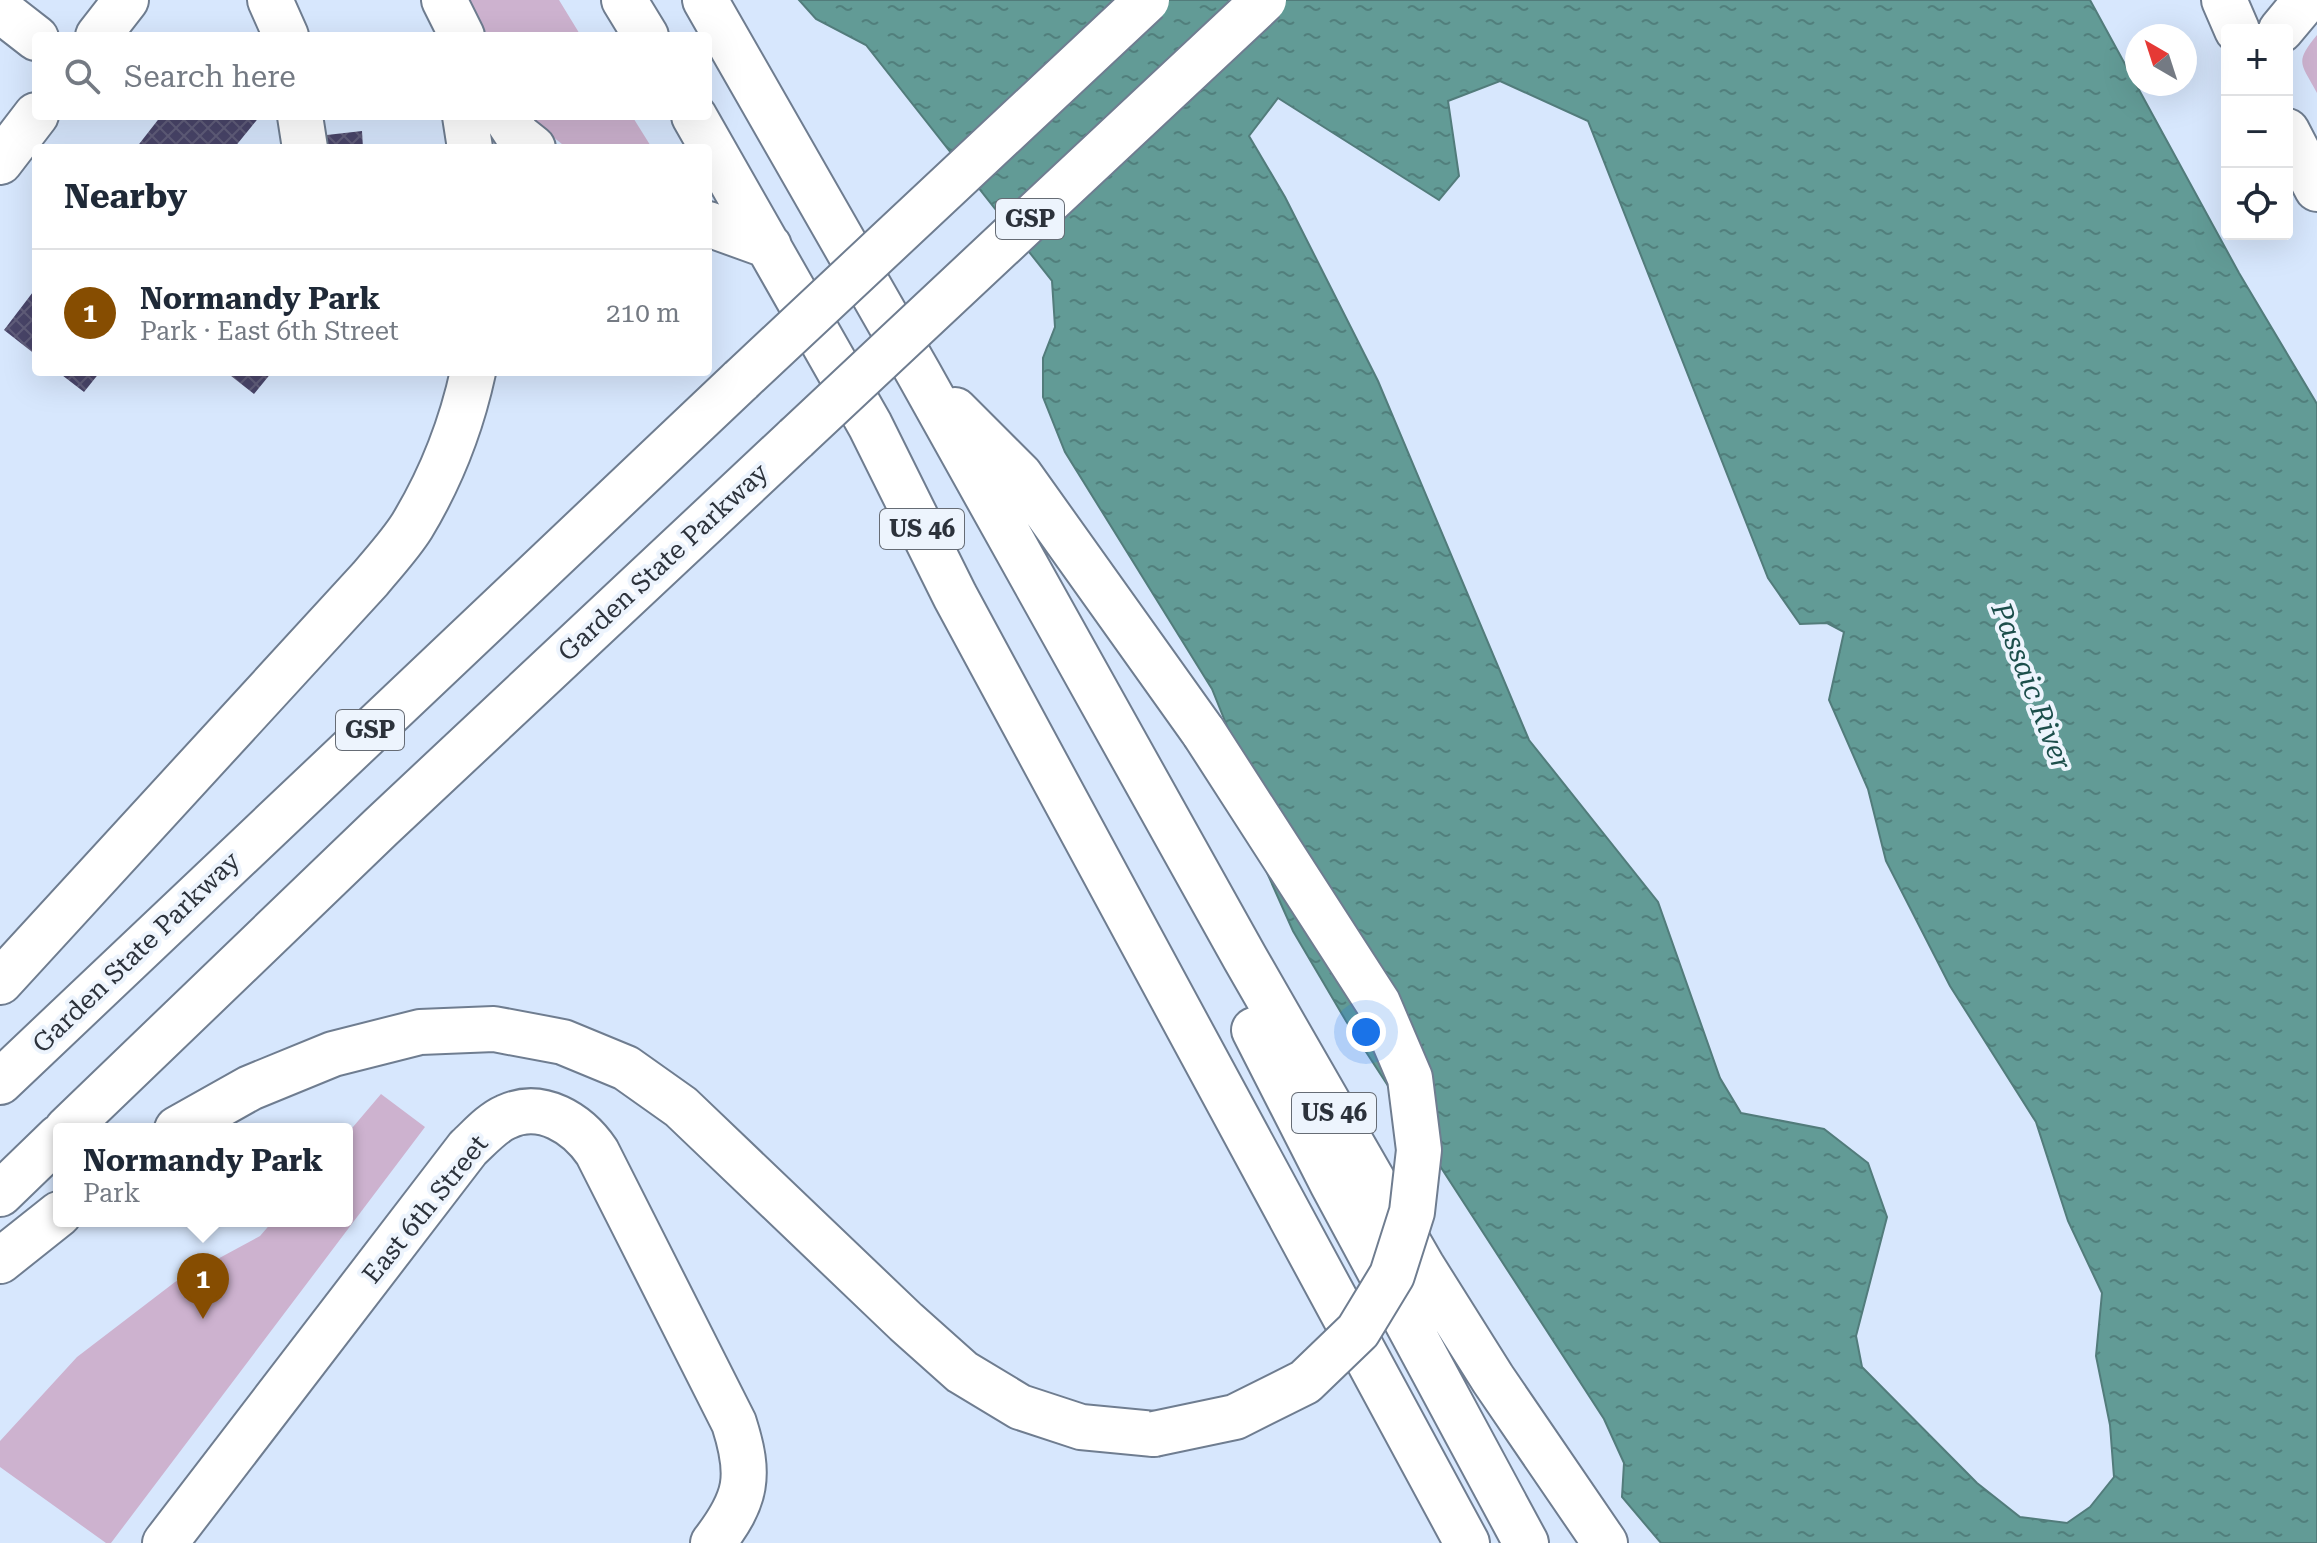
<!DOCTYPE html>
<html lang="en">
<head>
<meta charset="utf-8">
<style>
  body { margin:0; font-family:"Roboto Serif",serif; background:#f2f2f3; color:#1f2937 }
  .controls { position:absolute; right:24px; top:24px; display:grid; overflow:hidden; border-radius:8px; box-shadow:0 8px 32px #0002 }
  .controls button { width:72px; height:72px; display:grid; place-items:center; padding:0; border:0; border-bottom:2px solid #e0e1e3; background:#fff; color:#1f2937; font:40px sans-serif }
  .compass { position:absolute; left:2125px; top:24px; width:72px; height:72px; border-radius:50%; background:#fff; box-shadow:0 8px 32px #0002; rotate:321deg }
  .you { position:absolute; left:1366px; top:1032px; width:28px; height:28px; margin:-20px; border:6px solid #fff; border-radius:50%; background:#1a73e8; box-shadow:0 0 0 12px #1a73e833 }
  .badge { display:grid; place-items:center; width:52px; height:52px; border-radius:50%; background:#864d01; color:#fff; font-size:26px; font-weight:700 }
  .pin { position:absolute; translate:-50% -66px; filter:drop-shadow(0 2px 4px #0008) }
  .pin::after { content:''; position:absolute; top:42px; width:28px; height:24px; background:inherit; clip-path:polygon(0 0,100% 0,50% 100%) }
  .popup { position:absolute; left:53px; top:1123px; width:300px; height:104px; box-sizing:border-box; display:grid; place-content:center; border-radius:8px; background:#fff; filter:drop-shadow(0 2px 6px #0005); font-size:26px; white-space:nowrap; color:#747a83 }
  .popup b { font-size:30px; color:#1f2937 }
  .popup::after { content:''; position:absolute; left:50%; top:100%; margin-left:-16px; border:16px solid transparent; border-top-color:#fff }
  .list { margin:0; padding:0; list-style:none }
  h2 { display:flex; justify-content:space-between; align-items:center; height:104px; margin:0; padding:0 32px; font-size:34px }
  h2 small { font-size:26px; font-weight:400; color:#747a83 }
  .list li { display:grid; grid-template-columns:52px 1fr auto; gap:24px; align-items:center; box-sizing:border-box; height:128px; padding:0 32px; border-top:2px solid #e0e1e3 }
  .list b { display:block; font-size:30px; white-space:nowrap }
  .list p { margin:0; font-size:26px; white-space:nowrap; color:#747a83 }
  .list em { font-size:26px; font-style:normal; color:#747a83 }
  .icon { flex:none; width:44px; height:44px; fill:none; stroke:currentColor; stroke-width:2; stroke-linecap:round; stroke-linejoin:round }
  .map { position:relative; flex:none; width:2317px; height:1543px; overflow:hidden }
  .search { position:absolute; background:#fff; box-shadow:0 8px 32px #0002; left:32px; top:32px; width:680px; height:88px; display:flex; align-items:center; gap:20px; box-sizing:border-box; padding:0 28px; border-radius:8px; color:#747a83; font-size:30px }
  .panel { position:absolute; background:#fff; box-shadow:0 8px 32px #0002; left:32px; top:144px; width:680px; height:232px; border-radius:8px }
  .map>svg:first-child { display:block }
  .green { fill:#cdb2cf }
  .water { fill:url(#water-ripples); stroke:#527c7b; stroke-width:2; fill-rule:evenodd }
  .building { fill:url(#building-cross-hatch) }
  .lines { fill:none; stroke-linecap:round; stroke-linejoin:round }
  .minor-casing { stroke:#6f7d90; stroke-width:48 }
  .major-casing { stroke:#6f7d90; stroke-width:48 }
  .highway-casing { stroke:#6f7d90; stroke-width:48 }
  .minor { stroke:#fff; stroke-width:44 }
  .major { stroke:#fff; stroke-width:44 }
  .highway { stroke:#fff; stroke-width:44 }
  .highway-bridge-casing { stroke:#6f7d90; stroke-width:48; stroke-linecap:butt }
  .highway-bridge { stroke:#fff; stroke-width:44 }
  .labels { text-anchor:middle; stroke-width:8; stroke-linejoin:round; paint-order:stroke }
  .shield { fill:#edf4fd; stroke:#666c75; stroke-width:2 }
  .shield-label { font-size:24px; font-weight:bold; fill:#2c323b }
  .street-label { font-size:26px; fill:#2c323b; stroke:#edf4fd }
  .water-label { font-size:28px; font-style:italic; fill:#1c4e4b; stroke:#edf4fd }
</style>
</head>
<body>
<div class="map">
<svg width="2317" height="1543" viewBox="0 0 2317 1543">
  <defs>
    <pattern id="water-ripples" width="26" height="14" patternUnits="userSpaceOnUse" patternTransform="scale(2)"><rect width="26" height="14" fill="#629b96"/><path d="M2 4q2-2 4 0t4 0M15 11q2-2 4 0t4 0" fill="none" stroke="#517f7c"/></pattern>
    <pattern id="building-cross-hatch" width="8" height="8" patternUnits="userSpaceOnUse" patternTransform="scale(2)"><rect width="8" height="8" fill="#494569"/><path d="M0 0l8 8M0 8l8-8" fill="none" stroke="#615e7b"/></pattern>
  </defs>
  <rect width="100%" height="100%" fill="#d7e7fd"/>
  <path class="green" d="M467 0H559L581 36H482Z
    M2317 35V93C2301 63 2294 63 2317 35Z
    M531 116H632L652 148H567L538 125Z
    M381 1094 425 1127 111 1543H106L0 1467V1441L77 1357 175 1282 260 1236 273 1221H347V1134Z"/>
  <path class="water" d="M799 0H2090L2239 273 2317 404V1543H1661L1622 1497 1624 1463 1604 1419 1346 1021 1293 931 1260 857 1241 761 1212 689 1065 452 1043 397V358L1055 327 1052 281 866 45 816 19ZM1500 81 1588 121 1768 578 1800 624 1827 623 1844 632 1829 700 1868 789 1886 861 1950 986 2036 1122 2068 1221 2102 1293 2096 1356 2110 1425 2114 1477 2090 1507 2067 1523 2020 1517 1977 1483 1862 1367 1856 1336 1887 1217 1868 1163 1824 1129 1741 1113 1720 1078 1658 902 1529 740 1378 381 1285 197 1249 136 1278 98 1439 200 1459 176 1448 101Z"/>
  <path class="building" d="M161 116H260L234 148H136Z
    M362 131 363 148H319L318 136Z
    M36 288V355L4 330Z
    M58 372H100L84 392Z
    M226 372H272L254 394Z"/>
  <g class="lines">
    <g class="minor-casing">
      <path id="minor" d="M270 0 286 36
        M0 10 36 38
        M2281 30 2306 0
        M98 36 126 0
        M300 116 305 148
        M0 162 36 115
        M165 1543 468 1148C479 1138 492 1123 506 1117 542 1100 578 1124 597 1152L734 1423C751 1476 747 1499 713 1543"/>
    </g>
    <g class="major-casing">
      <path id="major" d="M2224 0 2237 30
        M2287 131 2317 189"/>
    </g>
    <g class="highway-casing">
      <path id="highway" d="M444 0 462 36
        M624 0 646 36
        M705 0 919 374 1245 958 1422 1266 1493 1379 1605 1543
        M465 116 470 148
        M505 116 518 136 533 148
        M694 116 870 425 955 596 1467 1543
        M708 224 769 246
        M955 410 1020 475 1204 733
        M0 982 370 579C384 562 400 545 412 526 441 478 461 427 473 372
        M1254 1030 1332 1183 1526 1543
        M0 1082 741 380
        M67 1129 381 827 796 438
        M177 1129 250 1088 333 1054 420 1032 494 1029 563 1042 626 1068 681 1107 906 1322 962 1372 1020 1407 1081 1427 1154 1434
        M0 1194 59 1137
        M0 1261 59 1214"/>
    </g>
    <use href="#minor" class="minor"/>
    <use href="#major" class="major"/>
    <use href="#highway" class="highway"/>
    <g class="highway-bridge-casing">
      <path id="highway-bridge" d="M741 380 1147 0
        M796 438 1264 0
        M1154 1434 1235 1417 1305 1382 1358 1331 1392 1275 1412 1212 1419 1150 1410 1078 1378 1003 1204 733"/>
    </g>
    <use href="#highway-bridge" class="highway-bridge"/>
  </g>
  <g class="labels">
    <g class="shield">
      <rect x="996" y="199" width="68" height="40" rx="6"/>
      <rect x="880" y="509" width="84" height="40" rx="6"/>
      <rect x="336" y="710" width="68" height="40" rx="6"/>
      <rect x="1292" y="1093" width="84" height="40" rx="6"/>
    </g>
    <g class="shield-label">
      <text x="1030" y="227">GSP</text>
      <text x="922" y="537">US 46</text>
      <text x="370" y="738">GSP</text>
      <text x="1334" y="1121">US 46</text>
    </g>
    <g class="street-label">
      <text transform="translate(663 562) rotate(-43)" y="9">Garden State Parkway</text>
      <text transform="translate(136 952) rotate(-44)" y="9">Garden State Parkway</text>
      <text transform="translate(425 1209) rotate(-51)" y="9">East 6th Street</text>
    </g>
    <g class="water-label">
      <text transform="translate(2032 686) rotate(69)" y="10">Passaic River</text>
    </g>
  </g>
</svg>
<div class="controls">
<button>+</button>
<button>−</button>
<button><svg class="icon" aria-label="locate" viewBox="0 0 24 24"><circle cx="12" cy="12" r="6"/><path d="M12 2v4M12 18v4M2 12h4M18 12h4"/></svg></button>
</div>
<svg class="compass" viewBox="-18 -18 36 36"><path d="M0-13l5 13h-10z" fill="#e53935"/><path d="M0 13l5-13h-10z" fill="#747a83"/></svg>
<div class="you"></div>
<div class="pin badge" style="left:203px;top:1319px">1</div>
<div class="popup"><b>Normandy Park</b>Park</div>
<div class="search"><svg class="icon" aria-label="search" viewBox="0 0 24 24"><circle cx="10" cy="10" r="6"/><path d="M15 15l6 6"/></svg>Search here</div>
<section class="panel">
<h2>Nearby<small></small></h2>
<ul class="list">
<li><span class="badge">1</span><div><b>Normandy Park</b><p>Park · East 6th Street</p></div><em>210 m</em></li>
</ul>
</section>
</div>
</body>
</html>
